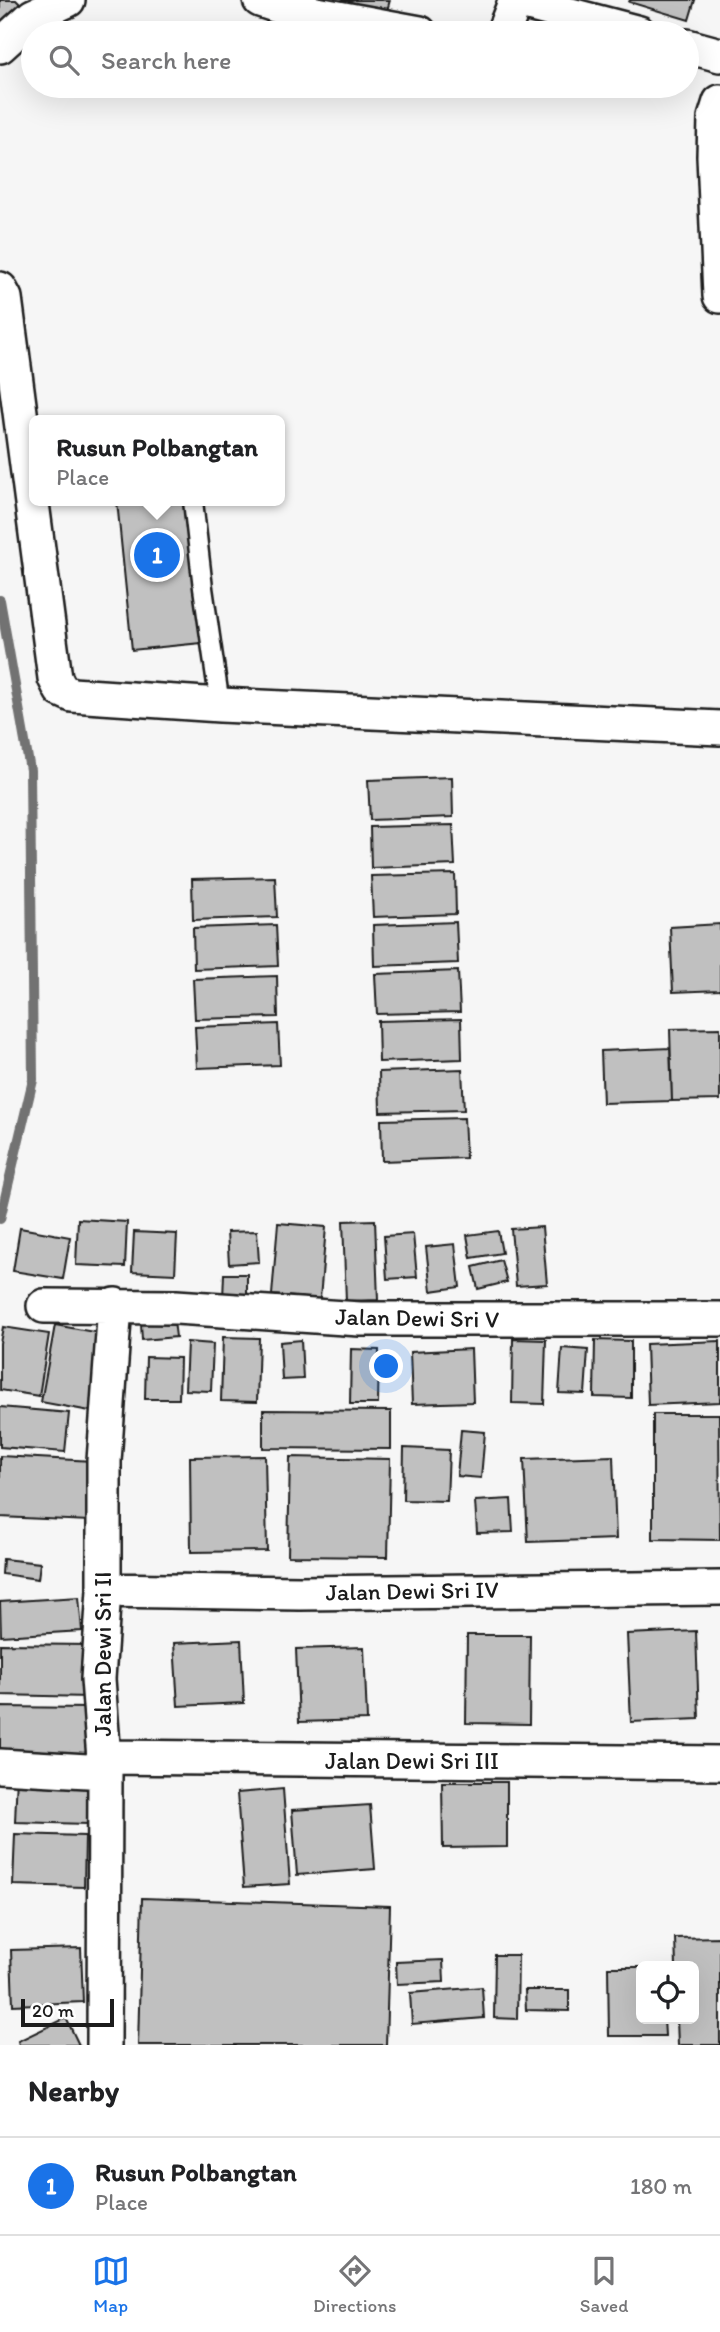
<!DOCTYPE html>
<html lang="en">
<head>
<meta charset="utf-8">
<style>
  body { margin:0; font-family:Itim,sans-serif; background:#f2f2f2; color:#202124 }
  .controls { position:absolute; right:21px; bottom:21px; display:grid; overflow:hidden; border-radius:10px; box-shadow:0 7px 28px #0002 }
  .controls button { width:63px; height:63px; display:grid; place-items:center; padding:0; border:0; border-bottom:2px solid #e0e0e0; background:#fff; color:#202124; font:35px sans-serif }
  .scale { position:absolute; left:21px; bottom:18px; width:93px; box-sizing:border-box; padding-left:7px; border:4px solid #1c1c1c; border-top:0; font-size:19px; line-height:24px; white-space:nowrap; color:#1c1c1c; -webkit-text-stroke:5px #fff; paint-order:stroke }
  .you { position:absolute; left:387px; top:1367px; width:24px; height:24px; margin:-18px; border:5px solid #fff; border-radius:50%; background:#1a73e8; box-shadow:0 0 0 10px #1a73e833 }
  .badge { display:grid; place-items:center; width:46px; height:46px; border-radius:50%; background:#1a73e8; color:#fff; font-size:23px; font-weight:700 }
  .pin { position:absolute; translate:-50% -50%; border:4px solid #fff; box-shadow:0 2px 7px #0006 }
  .popup { position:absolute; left:29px; top:415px; width:256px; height:91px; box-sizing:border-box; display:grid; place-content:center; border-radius:10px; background:#fff; filter:drop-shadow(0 2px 5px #0005); font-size:23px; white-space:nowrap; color:#757577 }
  .popup b { font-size:26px; color:#202124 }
  .popup::after { content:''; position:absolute; left:50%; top:100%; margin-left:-14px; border:14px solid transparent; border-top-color:#fff }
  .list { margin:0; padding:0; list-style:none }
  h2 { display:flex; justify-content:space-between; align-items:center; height:91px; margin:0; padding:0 28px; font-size:30px }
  h2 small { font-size:23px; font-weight:400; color:#757577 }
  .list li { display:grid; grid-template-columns:46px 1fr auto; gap:21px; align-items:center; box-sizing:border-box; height:98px; padding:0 28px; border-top:2px solid #e0e0e0 }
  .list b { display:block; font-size:26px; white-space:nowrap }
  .list p { margin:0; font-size:23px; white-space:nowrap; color:#757577 }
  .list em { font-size:23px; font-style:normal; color:#757577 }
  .icon { flex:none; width:38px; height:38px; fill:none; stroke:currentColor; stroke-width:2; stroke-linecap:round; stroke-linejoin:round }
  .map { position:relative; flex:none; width:720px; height:2045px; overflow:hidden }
  .search { position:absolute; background:#fff; box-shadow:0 7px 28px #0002; left:21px; right:21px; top:21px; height:77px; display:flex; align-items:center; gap:18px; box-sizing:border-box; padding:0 24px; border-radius:38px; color:#757577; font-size:26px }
  .sheet { height:189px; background:#fff }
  nav { display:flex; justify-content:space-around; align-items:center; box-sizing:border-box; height:98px; border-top:2px solid #e0e0e0; background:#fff; font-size:19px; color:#757577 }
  nav a { display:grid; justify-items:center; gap:4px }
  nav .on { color:#1a73e8 }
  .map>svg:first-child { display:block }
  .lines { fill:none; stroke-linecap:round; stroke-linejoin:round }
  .stream { stroke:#727272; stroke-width:10 }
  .building { fill:#c0c0c0; stroke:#1c1c1c; stroke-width:2 }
  .service-casing { stroke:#1c1c1c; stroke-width:23 }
  .minor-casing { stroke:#1c1c1c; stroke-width:38 }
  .service { stroke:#fff; stroke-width:18 }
  .minor { stroke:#fff; stroke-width:33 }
  .labels { text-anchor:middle; stroke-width:7; stroke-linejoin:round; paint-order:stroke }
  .street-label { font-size:24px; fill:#1c1c1c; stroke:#fff }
</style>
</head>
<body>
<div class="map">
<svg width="720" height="2045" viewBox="0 0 720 2045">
  <rect width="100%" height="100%" fill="#f6f6f6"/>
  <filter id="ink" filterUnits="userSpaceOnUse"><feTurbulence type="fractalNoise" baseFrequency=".0143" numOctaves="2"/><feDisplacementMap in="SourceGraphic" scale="14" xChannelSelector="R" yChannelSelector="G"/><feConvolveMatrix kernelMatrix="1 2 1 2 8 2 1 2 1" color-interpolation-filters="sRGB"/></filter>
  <g filter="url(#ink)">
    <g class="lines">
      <path class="stream" d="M0 600 30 770 33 1080 0 1219"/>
    </g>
    <path class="building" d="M0 0H16L22 6 0 29Z
      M339 0H390L385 18 338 4Z
      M630 0H695L689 20 629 2Z
      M117 501H186L201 643 132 650Z
      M452 777 453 817 370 820 368 780Z
      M453 825 455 865 371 868 370 827Z
      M455 874 456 914 373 917 371 876Z
      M275 877 277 917 193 920 192 879Z
      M456 922 458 963 374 966 373 925Z
      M720 924V990L673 992 670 927Z
      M276 925 278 966 194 969 193 928Z
      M458 971 460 1012 377 1014 375 974Z
      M277 976 278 1017 195 1019 193 979Z
      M461 1019 462 1059 379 1062 378 1021Z
      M278 1024 280 1065 197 1068 195 1027Z
      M720 1028V1100L672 1101 670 1029Z
      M670 1048 672 1101 603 1103 601 1051Z
      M462 1069 464 1110 380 1112 379 1072Z
      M464 1118 466 1158 382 1161 381 1120Z
      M78 1219 127 1222 125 1267 76 1265Z
      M375 1220 378 1300 346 1301 343 1221Z
      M278 1223 326 1227 320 1299 272 1295Z
      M542 1227 547 1284 516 1286 511 1229Z
      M20 1228 70 1237 63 1279 13 1271Z
      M257 1231 259 1262 229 1264 227 1232Z
      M498 1231 502 1253 471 1258 467 1235Z
      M134 1232 177 1234 175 1274 132 1272Z
      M413 1234 417 1277 387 1279 384 1236Z
      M455 1244 460 1287 431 1291 426 1247Z
      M501 1260 507 1282 478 1289 473 1267Z
      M224 1274H247V1300L223 1299Z
      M174 1321 176 1337 142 1340 141 1324Z
      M55 1325 105 1334 90 1411 41 1402Z
      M3 1327 49 1334 39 1396 0 1390V1343Z
      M223 1337 259 1338 257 1402 221 1401Z
      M513 1339 546 1340 544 1404 512 1403Z
      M301 1340 303 1379 282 1380 280 1342Z
      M595 1340 631 1341V1398L594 1397Z
      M720 1341V1402L648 1405 646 1344Z
      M187 1342 213 1344 211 1391 185 1390Z
      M562 1348 588 1350 585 1394 559 1393Z
      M351 1349 379 1350 378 1404H350Z
      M471 1349 473 1402 412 1404 410 1352Z
      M146 1357 180 1358 179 1399H145Z
      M0 1407 69 1413 65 1452 0 1447Z
      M263 1410 391 1411V1449L263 1448Z
      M653 1414H719L720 1540 653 1539Z
      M461 1430 485 1432 481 1478 457 1476Z
      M404 1448 449 1450 447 1501 403 1500Z
      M0 1456 93 1461 90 1521 0 1517Z
      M265 1456 267 1551 191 1552 190 1457Z
      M613 1456 616 1539 528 1542 524 1459Z
      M290 1457 390 1459 388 1557 288 1556Z
      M511 1499 513 1532 477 1533 475 1501Z
      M3 1559 40 1563 38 1579 2 1574Z
      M79 1597 82 1631 1 1636 0 1602Z
      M696 1631 699 1719 631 1722 627 1634Z
      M467 1635H530L529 1724 466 1723Z
      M241 1640 244 1703 178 1706 174 1643Z
      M0 1644 90 1645 89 1697 0 1695Z
      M364 1647 367 1720 299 1722 296 1649Z
      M0 1707 89 1708V1755H0Z
      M17 1775 89 1777 88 1824 15 1822Z
      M442 1782H507V1847L443 1848Z
      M283 1789 290 1884 244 1887 237 1793Z
      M370 1805 375 1869 297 1875 292 1810Z
      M15 1834 85 1836 84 1887 13 1885Z
      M142 1898 390 1906 386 2045H138Z
      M720 1937V2045H678L677 2019H694V1966H676L675 1938Z
      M81 1948 83 2002 13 2005 11 1950Z
      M495 1955H518L517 2019 494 2018Z
      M443 1960 444 1982 397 1984 396 1962Z
      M608 1967H641V2019H664L665 2036H609Z
      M482 1987 484 2018 412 2024 410 1993Z
      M525 1990H569V2011L526 2010Z
      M66 2018 79 2045H19L18 2041Z"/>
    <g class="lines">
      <g class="service-casing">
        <path id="service" d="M193 501 203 588 220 705"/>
      </g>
      <g class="minor-casing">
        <path id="minor" d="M260 0 284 8 420 33
          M503 33 514 5 521 2 639 33
          M0 46 33 16 68 0
          M687 46 720 55
          M720 102 715 118 714 156 720 296
          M0 289 5 298 55 678 61 690 72 695 220 705 720 728
          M44 1306 176 1307 360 1319H720
          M104 1590 300 1593 720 1588
          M103 1757 720 1763
          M0 1766 105 1772
          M104 2045 105 1772 98 1679 104 1590V1461L115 1305"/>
      </g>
      <use href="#service" class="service"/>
      <use href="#minor" class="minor"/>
    </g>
  </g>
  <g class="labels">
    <g class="street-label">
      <text transform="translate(417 1318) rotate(1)" y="8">Jalan Dewi Sri V</text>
      <text transform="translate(412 1591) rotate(-1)" y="8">Jalan Dewi Sri IV</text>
      <text transform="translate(103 1654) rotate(-90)" y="8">Jalan Dewi Sri II</text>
      <text x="412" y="1769">Jalan Dewi Sri III</text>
    </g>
  </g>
</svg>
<div class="controls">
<button><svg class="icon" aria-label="locate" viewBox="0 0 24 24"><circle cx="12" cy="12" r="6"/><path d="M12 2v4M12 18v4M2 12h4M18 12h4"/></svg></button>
</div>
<div class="scale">20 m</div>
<div class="you"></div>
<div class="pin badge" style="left:157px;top:555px">1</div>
<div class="popup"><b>Rusun Polbangtan</b>Place</div>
<div class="search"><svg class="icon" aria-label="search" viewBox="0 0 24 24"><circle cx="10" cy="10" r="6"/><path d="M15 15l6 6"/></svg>Search here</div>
</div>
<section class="sheet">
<h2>Nearby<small></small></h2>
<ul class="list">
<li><span class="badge">1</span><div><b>Rusun Polbangtan</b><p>Place</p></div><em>180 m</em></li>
</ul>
</section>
<nav>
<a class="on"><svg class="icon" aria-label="map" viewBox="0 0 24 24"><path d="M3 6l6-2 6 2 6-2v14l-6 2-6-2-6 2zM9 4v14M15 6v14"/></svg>Map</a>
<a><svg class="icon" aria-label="directions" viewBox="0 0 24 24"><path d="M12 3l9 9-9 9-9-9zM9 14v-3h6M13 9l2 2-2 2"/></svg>Directions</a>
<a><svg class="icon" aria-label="saved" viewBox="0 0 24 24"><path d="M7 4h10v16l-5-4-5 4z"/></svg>Saved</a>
</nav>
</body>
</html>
